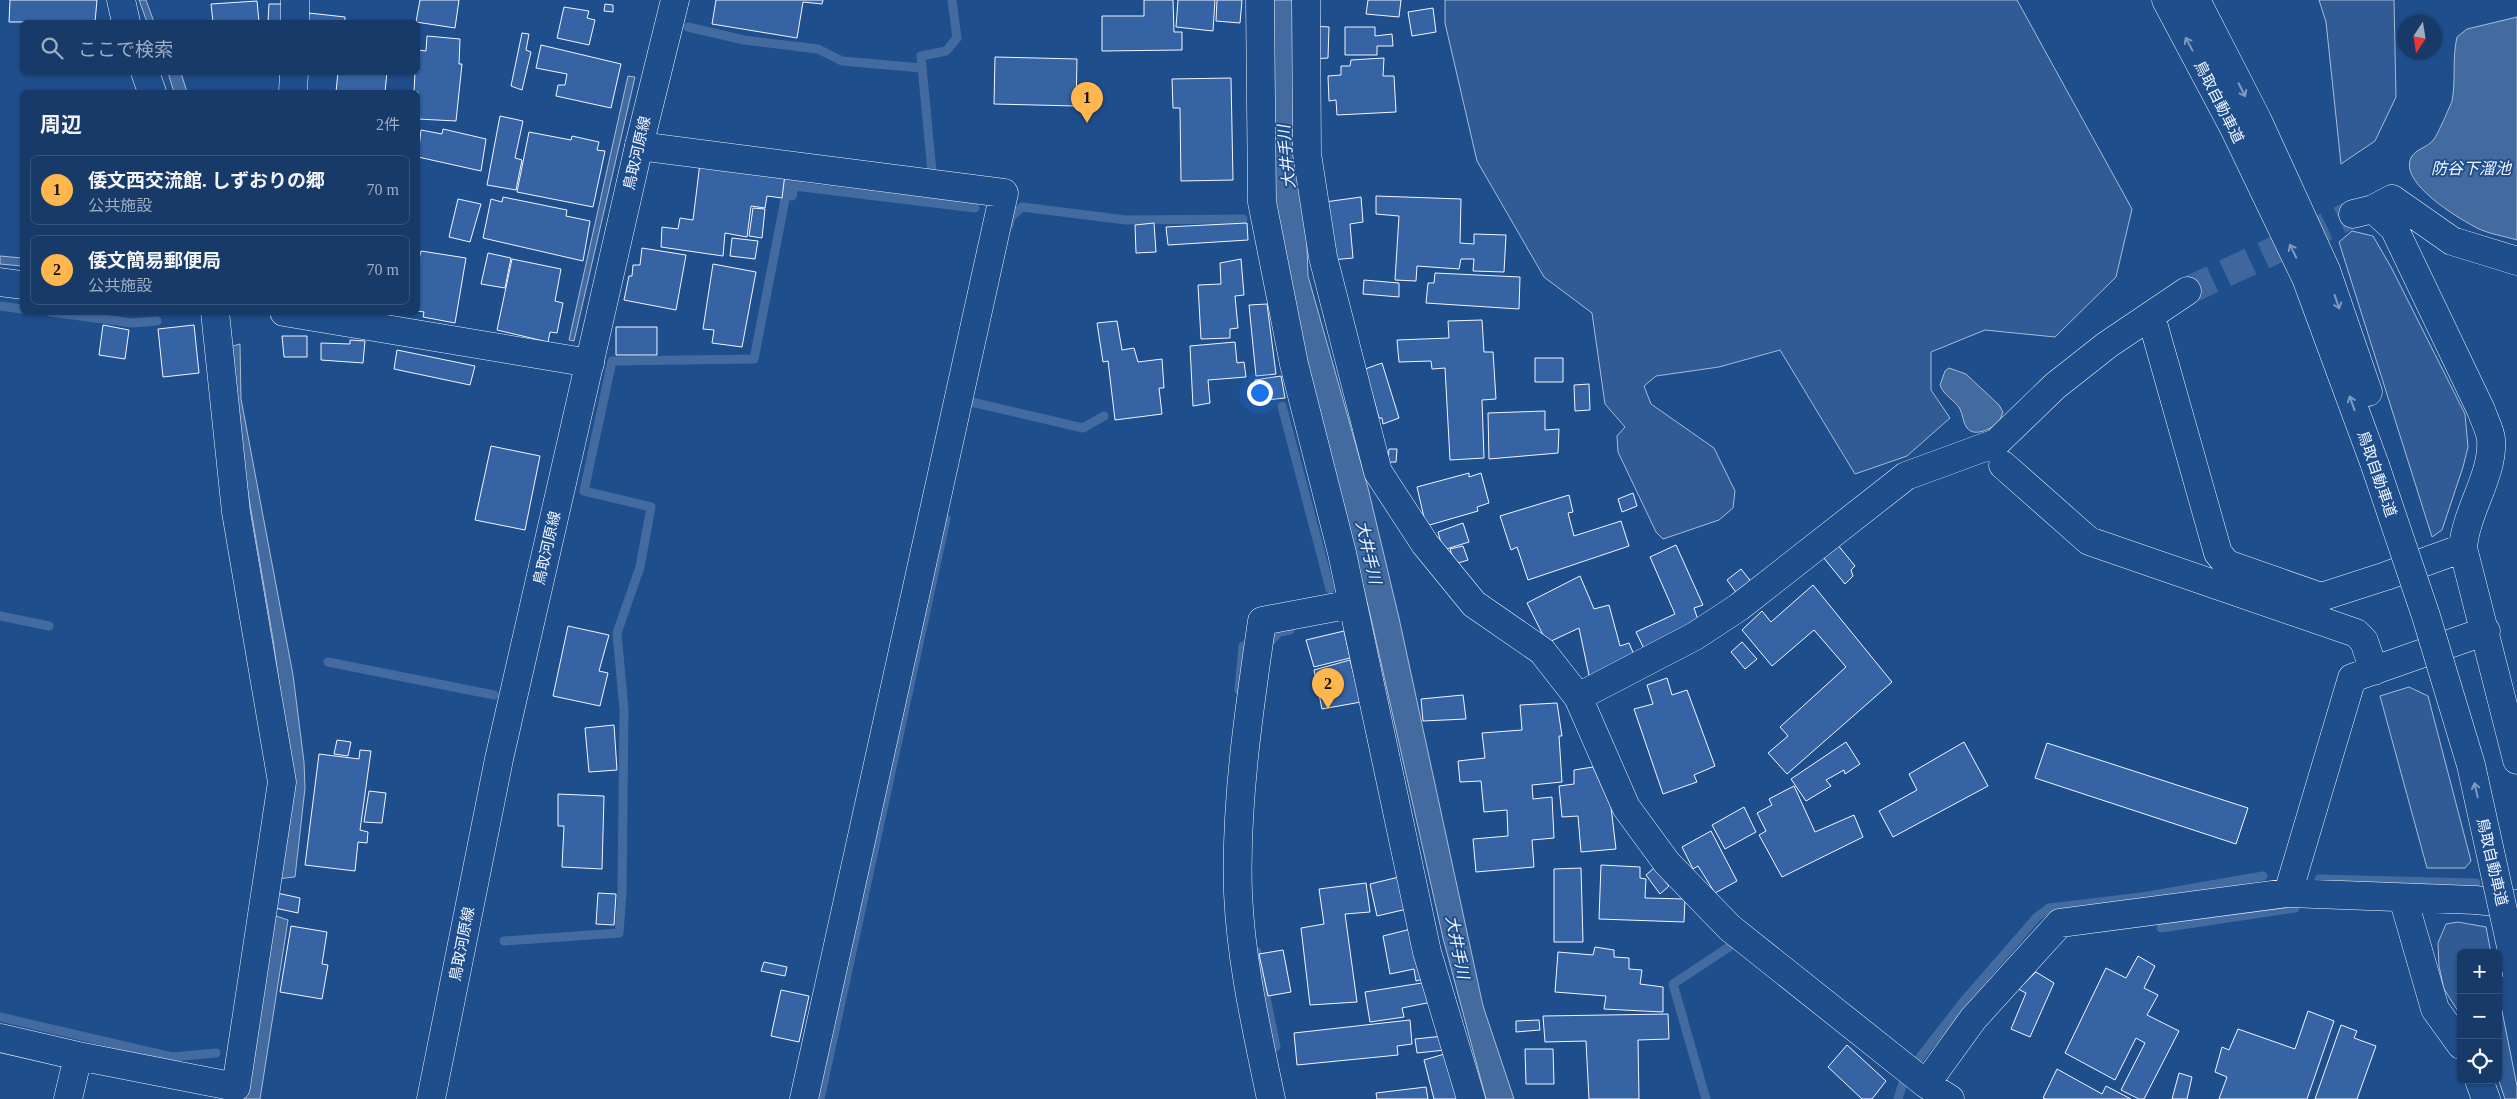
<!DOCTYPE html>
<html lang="ja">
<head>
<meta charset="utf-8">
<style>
  body { margin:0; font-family:"Times New Roman","Noto Sans JP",serif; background:#244571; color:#f1f3f6 }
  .controls { position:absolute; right:15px; bottom:15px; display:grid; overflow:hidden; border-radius:8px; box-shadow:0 1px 4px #0004 }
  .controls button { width:45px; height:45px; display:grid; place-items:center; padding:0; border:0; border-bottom:1px solid #36547d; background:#173a69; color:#f1f3f6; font:25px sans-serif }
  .compass { position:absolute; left:2397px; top:15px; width:45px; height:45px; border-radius:50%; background:#173a69; box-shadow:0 1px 4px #0004; rotate:192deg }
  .you { position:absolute; left:1259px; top:392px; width:18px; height:18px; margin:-12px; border:4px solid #fff; border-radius:50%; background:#1a73e8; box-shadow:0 0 0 8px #1a73e833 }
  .badge { display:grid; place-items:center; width:32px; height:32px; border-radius:50%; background:#ffb74d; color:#111; font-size:16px; font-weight:700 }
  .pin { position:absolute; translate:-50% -41px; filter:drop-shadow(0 1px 2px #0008) }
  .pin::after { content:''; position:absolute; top:26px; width:18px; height:15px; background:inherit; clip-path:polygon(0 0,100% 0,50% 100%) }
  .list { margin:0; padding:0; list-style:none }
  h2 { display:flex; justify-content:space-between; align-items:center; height:65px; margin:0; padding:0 20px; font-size:21px }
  h2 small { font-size:16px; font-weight:400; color:#9eadc0 }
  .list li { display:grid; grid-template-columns:32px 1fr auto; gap:15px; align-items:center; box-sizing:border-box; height:70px; margin:0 10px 10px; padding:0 10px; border:1px solid #36547d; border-radius:8px }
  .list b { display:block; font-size:19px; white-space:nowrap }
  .list p { margin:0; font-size:16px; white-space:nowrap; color:#9eadc0 }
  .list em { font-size:16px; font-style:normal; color:#9eadc0 }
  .icon { flex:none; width:28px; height:28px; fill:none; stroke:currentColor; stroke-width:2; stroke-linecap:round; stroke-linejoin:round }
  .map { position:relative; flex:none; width:2517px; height:1099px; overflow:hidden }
  .search { position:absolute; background:#173a69; box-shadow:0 1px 4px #0004; left:20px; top:20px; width:400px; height:55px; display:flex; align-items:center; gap:12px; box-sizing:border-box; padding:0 18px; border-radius:8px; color:#9eadc0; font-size:19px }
  .panel { position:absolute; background:#173a69; box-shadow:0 1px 4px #0004; left:20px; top:90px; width:400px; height:225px; border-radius:8px }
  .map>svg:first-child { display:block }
  .built { fill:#305b95; stroke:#a8bbd7 }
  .water { fill:#446ba0; stroke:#a8bbd7 }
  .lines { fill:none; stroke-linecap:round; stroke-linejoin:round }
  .stream { stroke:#446ba0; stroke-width:9 }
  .building { fill:#3563a3; stroke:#f2f6ff }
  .minor-tunnel { stroke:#3f679d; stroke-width:28; stroke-dasharray:28 14; stroke-linecap:butt }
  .minor-casing { stroke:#f2f6ff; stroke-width:29 }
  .major-casing { stroke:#f2f6ff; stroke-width:29 }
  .highway-casing { stroke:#f2f6ff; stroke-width:29 }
  .minor { stroke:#1f4e8c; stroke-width:28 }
  .major { stroke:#1f4e8c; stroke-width:28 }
  .highway { stroke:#1f4e8c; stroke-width:28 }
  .highway-bridge-casing { stroke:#f2f6ff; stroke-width:29; stroke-linecap:butt }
  .highway-bridge { stroke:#1f4e8c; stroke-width:28 }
  .oneway { stroke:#7e9ac0 }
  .labels { text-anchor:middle; stroke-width:4; stroke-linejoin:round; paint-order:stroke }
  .street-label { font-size:15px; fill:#f2f6ff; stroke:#1f4e8c }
  .water-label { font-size:16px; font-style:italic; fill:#f2f6ff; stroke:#1f4e8c }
</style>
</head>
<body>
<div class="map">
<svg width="2517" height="1099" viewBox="0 0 2517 1099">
  <rect width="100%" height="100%" fill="#1f4e8c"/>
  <path class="built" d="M1445 0H2017L2132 209 2116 277 2055 337 1985 330 1931 352V390L1950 418 1907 456 1855 474 1780 350 1719 367 1656 376 1644 386 1651 404 1714 448 1735 491 1733 508 1719 520 1663 539 1656 532 1618 452 1617 436 1625 427 1605 404 1592 313 1544 277 1477 161 1445 23Z
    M2319 0H2394L2396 97 2375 141 2341 164 2326 22Z
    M2352 231 2373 236 2391 267 2465 414 2468 447 2463 467 2442 530 2432 537 2339 242Z
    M2409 687 2428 696 2471 861 2465 868H2427L2380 696Z
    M2458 922 2486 927 2491 953H2461V1016L2444 989 2439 966 2438 943 2446 924Z
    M2498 991 2517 1086V1099H2505L2498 1078Z"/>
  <path class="water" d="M139 0H146L154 22H147Z
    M1266 0H1298L1308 276 1368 488 1399 618 1483 1006 1514 1099H1486L1443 938 1370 614 1280 250 1268 140Z
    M2517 17V240C2504 236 2489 234 2477 228 2458 218 2399 183 2411 158 2416 148 2428 148 2434 139 2437 136 2450 106 2452 101 2456 80 2452 59 2457 37L2467 29Z
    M168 73H181L187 92H174Z
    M628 76 635 77 574 341 569 340Z
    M0 256 22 258V266L0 264Z
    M240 344 241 399 293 675 304 762 305 788 295 877 277 879 293 785 273 639 233 405 229 347Z
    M1949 368 1966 374 1999 405 2003 412 1999 423C1991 428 1975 438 1967 428 1963 423 1963 415 1960 409 1954 399 1944 396 1940 385L1945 371Z
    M273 915 288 920 260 1099H243Z"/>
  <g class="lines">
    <path class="stream" d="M688 27 744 40 818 49 842 61 922 68
      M932 172 921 56 946 51 957 38 952 0
      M792 196 794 186 975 208
      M1009 225 1011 217 1022 207 1126 220 1243 219
      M0 306 22 309
      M51 312 132 323 157 321
      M971 402 1083 428 1104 416
      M1282 406 1330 589
      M0 616 49 626
      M1267 645 1279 632 1290 630
      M328 662 494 695
      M1239 690 1243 646
      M2319 879 2476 883
      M2161 928 2295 908
      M504 941 619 933 622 893 624 710 617 633 640 567 651 507 584 491 612 361 754 359 789 179 799 180
      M1257 952 1276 1047
      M0 1017 172 1057 216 1053
      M1918 1060 1963 1002 2037 917 2049 908 2142 897 2263 876
      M820 1099 946 519
      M1706 1099 1673 984 1729 947
      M1898 1099 1904 1080"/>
  </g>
  <path class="building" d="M10 0H97L95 22H9Z
    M420 0H459L455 28 416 22Z
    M716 0H823L822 4 803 2 797 38 712 24Z
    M1144 0H1173L1174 32H1182V50L1102 51V16H1144Z
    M1178 0H1215L1213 31 1176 27Z
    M1217 0H1242L1240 23 1216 21Z
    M1368 0H1401L1399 17 1366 14Z
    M257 1 259 22H213L211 4Z
    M269 4H284L283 22H268Z
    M605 4 613 5V12L604 11Z
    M564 7 589 11 587 18 595 20 589 45 557 38Z
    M1433 8 1436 32 1412 36 1408 12Z
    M309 13 345 17V22H308Z
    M1311 26 1329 27 1328 58 1312 59Z
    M1345 27H1375V36L1392 34 1393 46H1377V55H1345Z
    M522 33 529 34 526 50 531 52 522 90 511 86Z
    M427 36 460 39 459 64H462L456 121 418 119V92H414L415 72H418V50L426 51Z
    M541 45 621 64 611 108 556 96 558 85H565L567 74 536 68Z
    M995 57 1077 59 1076 106 994 104Z
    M1384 58 1383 76H1394L1396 112 1337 115 1336 100 1329 101 1328 76 1341 75V66H1350L1351 60Z
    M338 72H387L385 92H336Z
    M1231 78 1233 180 1181 181 1180 108H1173L1172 79Z
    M500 116 523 121 515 158 522 160 516 190 487 185Z
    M443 129 486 139 481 171 418 157 421 130 442 134Z
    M529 132 571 140 572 136 599 142 597 150 605 151 593 207 517 192Z
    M700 163 785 174 782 198 767 196 765 208 751 206 747 237 725 233 723 256 661 247 662 227 678 229 680 218 693 220Z
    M1376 196 1461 199 1460 243 1474 244V234L1506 235 1504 272 1473 271 1474 259H1461L1459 269 1417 266 1416 281 1395 280 1399 216 1376 214Z
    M503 197 567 210 566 216 590 221 583 261 483 238 491 199 502 202Z
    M1361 197 1363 222 1350 224 1353 258 1331 260 1325 202Z
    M458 199 481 204 470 242 449 237Z
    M753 208 765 209 762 238 749 236Z
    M1154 223 1156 252 1136 253 1135 225Z
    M1247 223 1248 240 1168 245 1166 227Z
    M732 238 758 241 755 259 730 256Z
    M642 248 686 255 676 310 624 300 629 276H632L633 265H640Z
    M421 251 466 258 455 323 423 317 424 312 418 311V263Z
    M488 253 511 258 505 288 481 284Z
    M512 259 561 269 555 301 563 303 557 333 550 332 548 342 497 330Z
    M1241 259 1244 295 1235 296 1238 328 1230 329V338L1201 339 1198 285 1221 284 1220 263Z
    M713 264 756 272 742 347 712 343 714 330 703 329Z
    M1435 273 1520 277 1519 309 1426 303 1428 283H1434Z
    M1364 280 1399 283V297L1363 294Z
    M1267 304 1276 374 1256 376 1249 305Z
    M1482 320 1484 352H1493L1496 399 1482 400 1484 458 1450 460 1445 368 1432 369 1431 361 1399 362 1397 340 1449 338 1448 321Z
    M1117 321 1122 350 1134 348 1138 362 1162 359 1164 388H1159L1162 414 1115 420 1108 361 1103 362 1097 323Z
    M103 325 129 330 125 359 99 355Z
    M194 325 199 373 163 377 158 329Z
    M616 327H657V355H616Z
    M282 336H307V357H284Z
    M350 340 365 341 363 363 321 360V343L350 344Z
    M1235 342 1237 363 1244 362 1246 377 1208 380 1210 403 1193 406 1190 346Z
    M397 350 475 366 470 385 394 369Z
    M1535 358H1563V382H1535Z
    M1382 363 1399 418 1383 424 1382 418H1379L1365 369Z
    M1281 376 1285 398 1257 401 1255 380Z
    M1589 384 1590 410 1575 411 1574 385Z
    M1545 411V430L1559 429 1558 453 1489 459 1488 413Z
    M491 446 540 456 525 530 475 520Z
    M1389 449H1397L1396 462H1388Z
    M1469 473V477L1481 473 1489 503 1477 507 1478 511 1426 526 1417 487Z
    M1633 493 1637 506 1622 512 1618 499Z
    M1569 495 1573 512 1568 513 1574 536 1621 521 1629 546 1528 580 1517 547 1511 550 1500 516Z
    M1463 523 1469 542 1443 550 1438 532Z
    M1837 544 1855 566 1851 570 1853 576 1845 584 1823 557Z
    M1676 545 1703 605 1694 608 1700 626 1645 651 1636 632 1675 614 1650 557Z
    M1463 546 1468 560 1455 564 1450 549Z
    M1741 569 1753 584 1738 595 1727 580Z
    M1580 576 1594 609 1609 605 1620 646 1629 643 1635 657 1590 680 1579 628 1547 643 1527 603Z
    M1813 585 1892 682 1787 774 1768 753 1788 736 1780 727 1846 667 1814 630 1772 666 1742 630 1762 611 1771 622Z
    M568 626 609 635 599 671 608 673 600 706 553 696Z
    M1344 631 1350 658 1314 667 1306 640Z
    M1742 642 1757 659 1745 669 1731 652Z
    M1350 660 1361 702 1322 709 1314 670Z
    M1667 678 1672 695 1687 690 1715 766 1694 775 1697 782 1663 794 1634 709 1653 704 1647 685Z
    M1463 695 1466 719 1423 721 1421 699Z
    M1557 703 1562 736H1559L1562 782 1532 785 1533 799 1552 797 1554 838 1532 840 1534 867 1476 872 1473 839 1508 836 1507 810 1484 812 1481 781 1460 782 1458 761 1485 758 1482 733 1522 730 1520 705Z
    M614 725 617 770 589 772 585 728Z
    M337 740 351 742 348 756 334 754Z
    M1846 742 1860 764 1845 774 1844 770 1826 780 1831 786 1806 801 1791 779Z
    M1964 742 1988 786 1893 837 1879 811 1917 790 1909 774Z
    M2047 743 2248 808 2236 844 2035 778Z
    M360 750 371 751 360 830 368 832 367 843 358 842 355 871 305 865 319 754 359 759Z
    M1593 767 1611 807 1616 849 1581 852 1578 816 1562 817 1559 786 1574 784V770Z
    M1794 786 1815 832 1854 815 1863 837 1782 877 1759 835 1766 831 1757 813 1772 805 1769 799Z
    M369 791 386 793 382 823 364 822Z
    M558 794 604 796 602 869 562 867 564 826H558Z
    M1744 807 1756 832 1725 849 1712 825Z
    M1711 831 1737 881 1715 893 1698 866 1693 869 1682 847Z
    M1601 865 1640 867V878L1646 879 1645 898 1685 899 1684 922 1599 919Z
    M1581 868 1583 942H1554V869Z
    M1654 868 1669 886 1660 894 1646 875Z
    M1399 877 1407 909 1377 916 1370 884Z
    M1366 883 1370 912 1345 914 1357 1002 1310 1005 1301 928 1324 924 1319 889Z
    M277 893 300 898 298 913 275 908Z
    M598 893 616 894 614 925 596 924Z
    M291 926 327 932 322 964 328 965 322 999 280 992Z
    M1415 928 1426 978 1416 981 1414 969 1390 974 1383 936Z
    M1595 947 1614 950V957L1629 958V969L1642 970 1640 984 1663 987V1012L1604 1009 1606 996 1555 992 1558 952 1593 955Z
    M1283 950 1291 992 1268 996 1259 954Z
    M2138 956 2155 966 2144 988 2158 995 2147 1015 2179 1031 2144 1099H2139L2121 1090 2145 1043 2136 1038 2115 1080 2065 1053 2106 968 2126 978Z
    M764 962 787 967 785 976 761 971Z
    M2036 972 2054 983 2030 1037 2011 1029 2026 993 2018 989Z
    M1428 982 1432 1002 1402 1008 1404 1017 1370 1022 1365 992Z
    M781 990 809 996 799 1042 771 1036Z
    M2308 1011 2334 1021 2307 1099H2219L2227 1077 2215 1072 2222 1047 2229 1050 2238 1029 2295 1049Z
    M1668 1014 1669 1039 1638 1040 1639 1099H1589L1586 1041 1545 1042 1543 1016Z
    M1410 1020 1412 1044 1397 1046 1398 1055 1297 1065 1294 1033Z
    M1539 1020 1540 1030 1516 1032V1021Z
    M2341 1025 2357 1031 2354 1038 2376 1046 2357 1099H2315Z
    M1444 1036 1445 1050 1417 1053 1415 1039Z
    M1847 1045 1886 1081 1872 1099H1862L1828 1067Z
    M1525 1049H1553L1554 1084H1526Z
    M1448 1053 1462 1099H1434L1424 1060Z
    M2057 1069 2102 1094 2106 1086 2131 1099H2046L2043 1098Z
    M2179 1073 2192 1077 2187 1099H2172Z
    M1426 1087 1428 1099H1377L1376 1093Z"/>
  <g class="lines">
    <path class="minor-tunnel" d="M2187 291 2353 214"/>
    <g class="minor-casing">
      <path id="minor" d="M121 0 126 22
        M1260 0 1262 202 1294 364 1342 553 1427 952 1471 1099
        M1306 0 1307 154 1323 257 1378 472 1425 544 1474 604 1542 651 1578 697 1626 807 1667 863 1730 928 1926 1084 1950 1099
        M295 22V0
        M145 72 152 92
        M293 92 294 72
        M639 146 1004 193 804 1099
        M2373 209 2392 199 2452 241 2517 261
        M2353 214 2373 209 2394 228 2481 410C2484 419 2490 430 2491 439 2494 475 2466 510 2463 548L2517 760
        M0 282 22 285
        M284 312 590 363
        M2151 316 2218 553 2227 564 2321 597 2386 576 2463 548
        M2003 465 2089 541 2356 633 2364 641 2374 671
        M1578 697 1695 636 1739 607 1906 476 1996 443 2055 386 2107 345 2187 291
        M2288 893 2352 678 2486 631
        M2403 898 2435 1009 2461 1045
        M0 1038 78 1056 236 1087 282 782 236 512 215 312
        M2479 1080 2486 1099
        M1926 1084 1973 1019 2060 923 2288 893 2475 900 2517 904
        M68 1099 78 1056
        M1271 1099C1257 1031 1241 963 1238 893 1235 804 1249 710 1262 621L1352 604"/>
    </g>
    <g class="major-casing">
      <path id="major" d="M431 1099 499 759 639 146 675 0"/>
    </g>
    <g class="highway-casing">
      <path id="highway" d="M2166 0 2234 128 2306 278 2375 465
        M2196 0 2257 119 2326 270 2368 392"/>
    </g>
    <use href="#minor" class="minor"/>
    <use href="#major" class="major"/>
    <use href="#highway" class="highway"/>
    <g class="highway-bridge-casing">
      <path id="highway-bridge" d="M2375 465 2426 616 2471 765 2517 974"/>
    </g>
    <use href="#highway-bridge" class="highway-bridge"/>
  </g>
  <defs><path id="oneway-shaft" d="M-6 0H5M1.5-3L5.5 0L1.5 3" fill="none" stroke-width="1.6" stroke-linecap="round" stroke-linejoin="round" transform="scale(1.25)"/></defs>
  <g class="oneway">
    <use href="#oneway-shaft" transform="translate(2189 44) rotate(-118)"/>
    <use href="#oneway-shaft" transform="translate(2242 90) rotate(63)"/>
    <use href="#oneway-shaft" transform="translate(2293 251) rotate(-116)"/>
    <use href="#oneway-shaft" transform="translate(2337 302) rotate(71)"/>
    <use href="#oneway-shaft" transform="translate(2352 403) rotate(-110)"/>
    <use href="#oneway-shaft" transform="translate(2476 790) rotate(-103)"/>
  </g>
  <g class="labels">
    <g class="street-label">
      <text transform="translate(2219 102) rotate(63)" y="5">鳥取自動車道</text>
      <text transform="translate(637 153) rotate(-77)" y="5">鳥取河原線</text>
      <text transform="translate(2377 474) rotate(71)" y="5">鳥取自動車道</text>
      <text transform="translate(547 548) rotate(-77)" y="5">鳥取河原線</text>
      <text transform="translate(2492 862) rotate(77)" y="5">鳥取自動車道</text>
      <text transform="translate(462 944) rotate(-79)" y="5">鳥取河原線</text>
    </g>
    <g class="water-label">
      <text transform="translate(1286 157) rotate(-95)" y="6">大井手川</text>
      <text x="2471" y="174">防谷下溜池</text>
      <text transform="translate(1369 552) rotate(77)" y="6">大井手川</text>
      <text transform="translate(1458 947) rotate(79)" y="6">大井手川</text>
    </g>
  </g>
</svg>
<div class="controls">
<button>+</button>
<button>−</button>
<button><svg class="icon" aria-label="locate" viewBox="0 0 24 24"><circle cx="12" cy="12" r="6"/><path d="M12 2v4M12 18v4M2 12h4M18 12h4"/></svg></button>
</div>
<svg class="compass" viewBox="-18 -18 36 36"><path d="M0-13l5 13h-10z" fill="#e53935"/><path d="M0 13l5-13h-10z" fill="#9eadc0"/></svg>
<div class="you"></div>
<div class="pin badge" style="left:1087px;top:123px">1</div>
<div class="pin badge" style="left:1328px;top:709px">2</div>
<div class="search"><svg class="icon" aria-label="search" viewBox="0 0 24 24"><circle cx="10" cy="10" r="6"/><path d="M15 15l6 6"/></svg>ここで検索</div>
<section class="panel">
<h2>周辺<small>2件</small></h2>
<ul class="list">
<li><span class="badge">1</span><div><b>倭文西交流館. しずおりの郷</b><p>公共施設</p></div><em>70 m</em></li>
<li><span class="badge">2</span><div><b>倭文簡易郵便局</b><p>公共施設</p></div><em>70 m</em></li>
</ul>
</section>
</div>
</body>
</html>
